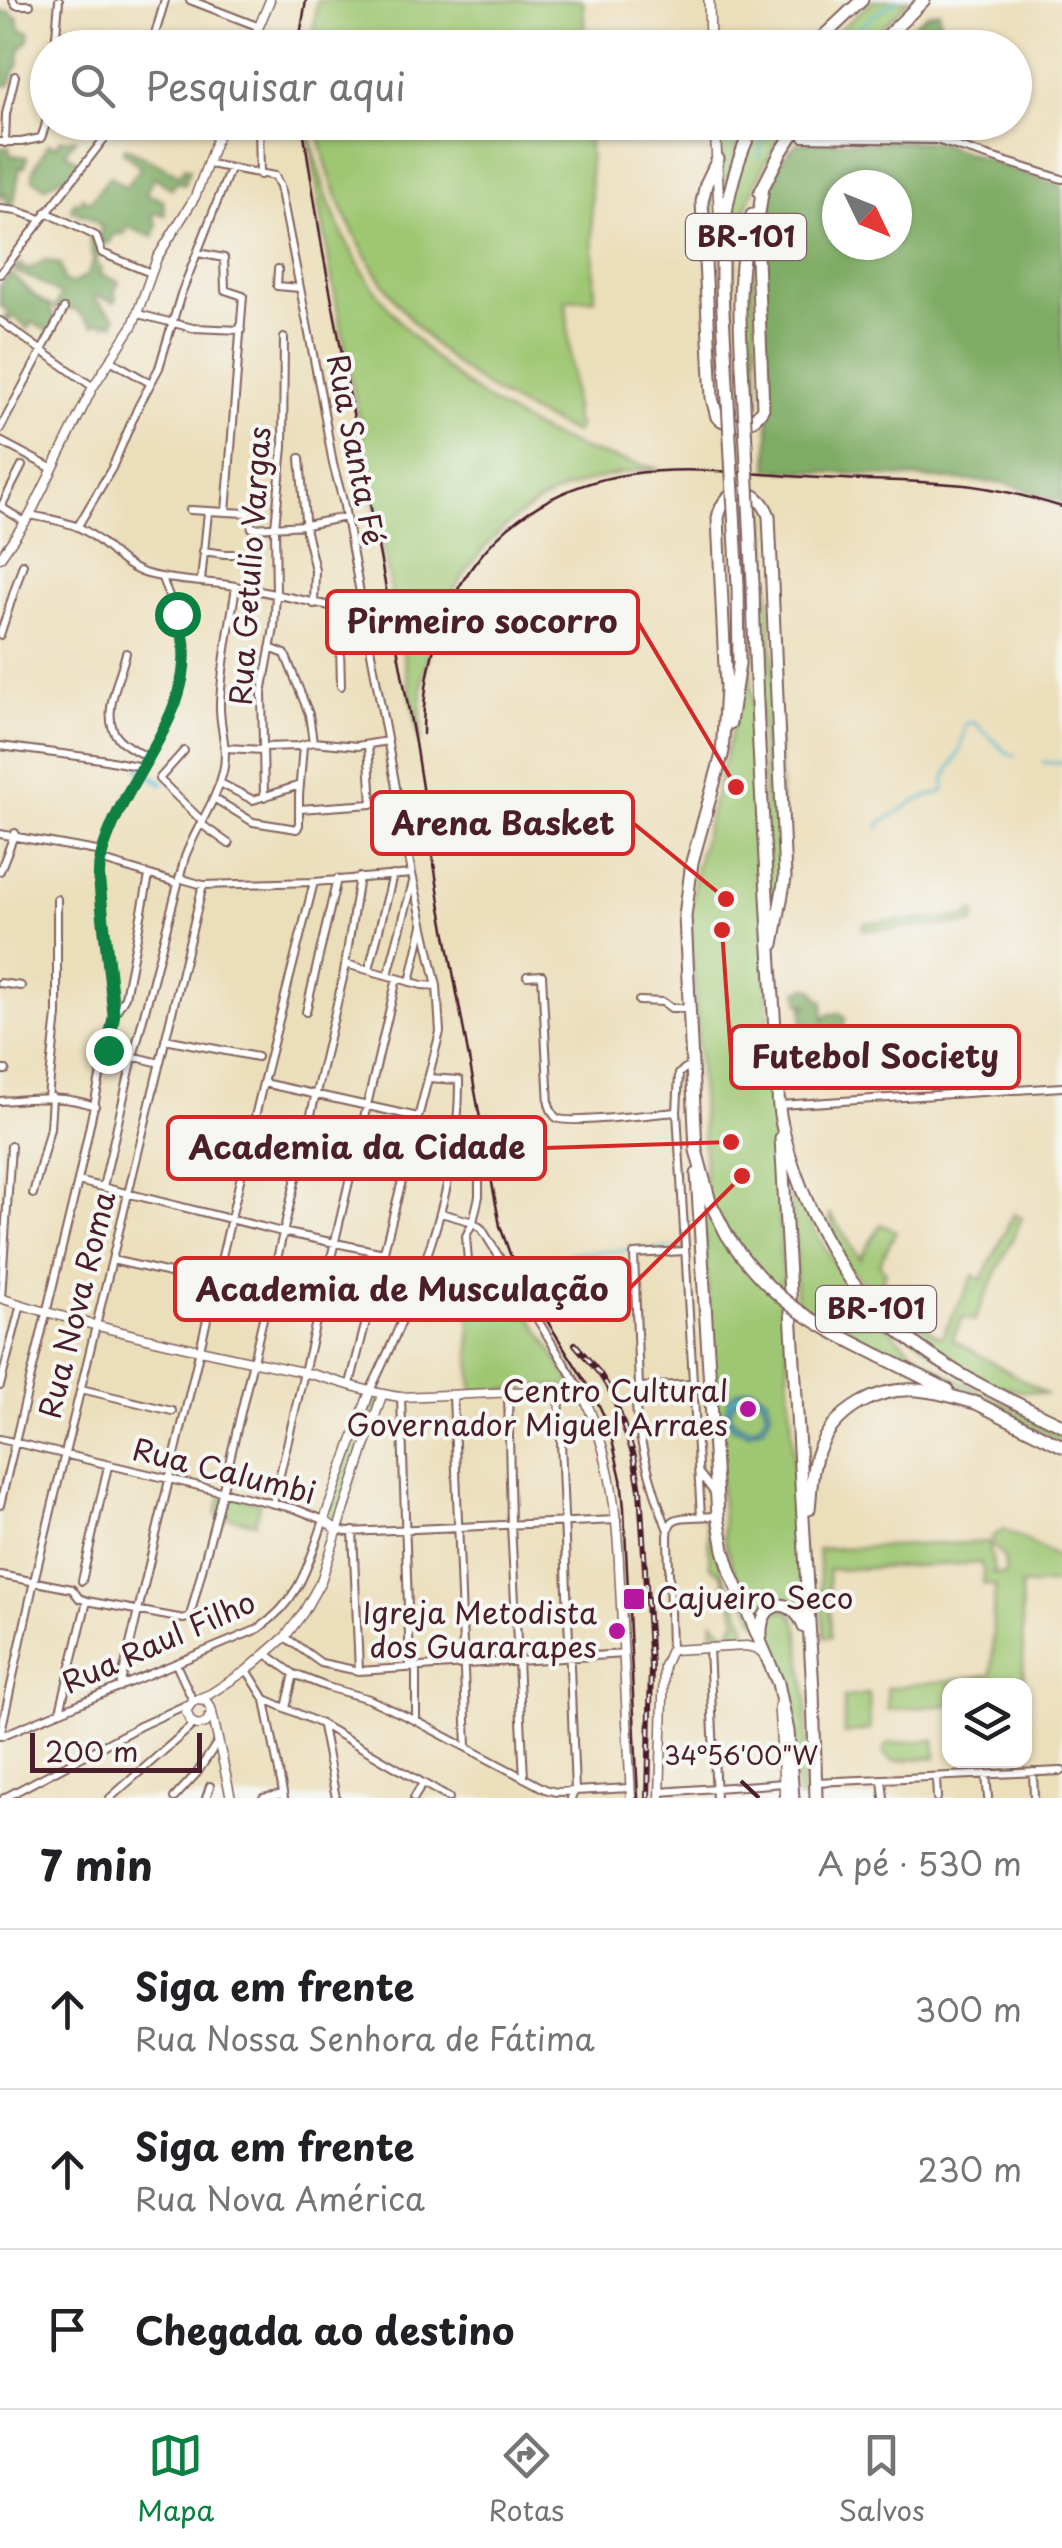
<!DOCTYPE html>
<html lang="pt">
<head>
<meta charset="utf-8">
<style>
  body { margin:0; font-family:"Playpen Sans",sans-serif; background:#f6f6f6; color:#202124 }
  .controls { position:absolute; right:30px; bottom:30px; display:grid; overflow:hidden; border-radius:20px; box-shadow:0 2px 8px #0004 }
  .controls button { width:90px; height:90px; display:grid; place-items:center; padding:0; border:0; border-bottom:2px solid #e0e0e0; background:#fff; color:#202124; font:50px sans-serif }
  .compass { position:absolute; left:822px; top:170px; width:90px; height:90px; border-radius:50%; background:#fff; box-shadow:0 2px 8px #0004; rotate:133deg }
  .scale { position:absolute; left:30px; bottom:25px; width:172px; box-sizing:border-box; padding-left:10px; border:5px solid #4a1f2b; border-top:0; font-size:28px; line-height:35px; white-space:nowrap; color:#4a1f2b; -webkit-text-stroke:8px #f6f6f2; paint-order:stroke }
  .stop { position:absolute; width:30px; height:30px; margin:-22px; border:8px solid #0b8043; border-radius:50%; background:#fff }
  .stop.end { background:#0b8043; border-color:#fff; box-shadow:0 2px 10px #0008 }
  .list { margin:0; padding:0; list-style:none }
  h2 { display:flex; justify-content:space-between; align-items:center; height:130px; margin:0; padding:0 40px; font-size:42px }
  h2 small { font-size:32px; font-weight:400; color:#757577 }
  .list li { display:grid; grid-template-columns:65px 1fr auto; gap:30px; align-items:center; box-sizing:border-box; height:160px; padding:0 40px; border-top:2px solid #e0e0e0 }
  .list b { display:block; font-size:38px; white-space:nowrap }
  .list p { margin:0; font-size:32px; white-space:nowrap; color:#757577 }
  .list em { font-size:32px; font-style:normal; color:#757577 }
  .icon { flex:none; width:55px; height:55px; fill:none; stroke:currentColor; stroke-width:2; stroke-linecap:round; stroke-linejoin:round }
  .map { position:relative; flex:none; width:1062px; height:1798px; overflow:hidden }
  .search { position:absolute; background:#fff; box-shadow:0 2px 8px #0004; left:30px; right:30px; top:30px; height:110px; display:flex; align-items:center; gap:25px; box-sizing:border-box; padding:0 35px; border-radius:55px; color:#757577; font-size:38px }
  .sheet { height:610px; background:#fff }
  nav { display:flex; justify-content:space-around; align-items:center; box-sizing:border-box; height:140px; border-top:2px solid #e0e0e0; background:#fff; font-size:28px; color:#757577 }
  nav a { display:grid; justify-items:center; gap:5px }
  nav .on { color:#0b8043 }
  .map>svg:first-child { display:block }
  .green { fill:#9fc773; stroke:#74734f; stroke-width:2.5 }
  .forest { fill:#7fac65; stroke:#646648; stroke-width:2.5; fill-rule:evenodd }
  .water { fill:#4eb6cc; stroke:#4c6a7c; stroke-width:2.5; fill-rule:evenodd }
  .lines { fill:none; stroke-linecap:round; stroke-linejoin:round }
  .stream { stroke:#4eb6cc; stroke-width:2.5 }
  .canal { stroke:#4eb6cc; stroke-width:6 }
  .street-casing { stroke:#82625d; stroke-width:10 }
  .secondary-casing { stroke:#82625d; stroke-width:11 }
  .primary-casing { stroke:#82625d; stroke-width:12 }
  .highway-casing { stroke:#82625d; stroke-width:15 }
  .street { stroke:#fff; stroke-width:6 }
  .secondary { stroke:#fff; stroke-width:8 }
  .primary { stroke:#fff; stroke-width:9 }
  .highway { stroke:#fff; stroke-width:11 }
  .tram { stroke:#4a1f2b; stroke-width:2.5 }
  .rail-casing { stroke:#4a1f2b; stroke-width:6 }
  .rail { stroke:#f6f6f2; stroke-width:2.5; stroke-dasharray:8; stroke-linecap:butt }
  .highway-bridge-casing { stroke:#82625d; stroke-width:15; stroke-linecap:butt }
  .highway-bridge { stroke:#fff; stroke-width:11 }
  .route { stroke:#0b8043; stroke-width:12 }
  .ticks { fill:none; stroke:#4a1f2b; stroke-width:4 }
  .poi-dot { fill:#b5179e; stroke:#f6f6f2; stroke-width:4 }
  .labels { text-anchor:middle; stroke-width:8; stroke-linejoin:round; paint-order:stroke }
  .shield { fill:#f6f6f2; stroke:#7e6067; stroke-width:2.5 }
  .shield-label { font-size:28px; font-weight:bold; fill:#4a1f2b }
  .street-label { font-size:30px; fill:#4a1f2b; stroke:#f6f6f2 }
  .poi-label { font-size:30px; fill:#4a1f2b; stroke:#f6f6f2; text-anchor:end }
  .ticks-label { font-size:25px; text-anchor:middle; fill:#4a1f2b; stroke:#f6f6f2; stroke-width:8; stroke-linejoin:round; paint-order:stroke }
  .leader { fill:none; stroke:#d62828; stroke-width:4 }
  .callout-dot { fill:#d62828; stroke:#f6f6f2; stroke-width:4 }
  .callout { fill:#f6f6f2; stroke:#d62828; stroke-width:4 }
  .callout-label { font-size:32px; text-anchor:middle; font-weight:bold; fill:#4a1f2b }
</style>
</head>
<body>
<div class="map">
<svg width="1062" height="1798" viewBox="0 0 1062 1798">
  <rect width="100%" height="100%" fill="#f6f6f2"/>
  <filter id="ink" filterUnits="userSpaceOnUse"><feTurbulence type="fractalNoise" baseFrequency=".01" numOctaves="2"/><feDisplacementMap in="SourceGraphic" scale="20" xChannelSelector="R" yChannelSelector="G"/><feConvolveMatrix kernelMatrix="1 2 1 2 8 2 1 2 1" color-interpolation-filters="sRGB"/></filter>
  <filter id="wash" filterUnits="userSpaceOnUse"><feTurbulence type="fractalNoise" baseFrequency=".0048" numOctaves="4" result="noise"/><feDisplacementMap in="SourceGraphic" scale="40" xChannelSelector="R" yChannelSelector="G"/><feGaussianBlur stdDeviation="2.25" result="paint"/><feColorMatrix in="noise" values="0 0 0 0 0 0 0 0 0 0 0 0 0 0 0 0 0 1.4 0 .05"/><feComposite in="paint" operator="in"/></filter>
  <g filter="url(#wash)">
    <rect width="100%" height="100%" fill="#ebdeba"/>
    <path class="green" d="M317 0H583L585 47H312Z
      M873 0H910L862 47 819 48Z
      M307 123C315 151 321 183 332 210 377 321 468 405 578 447 604 457 633 463 659 469 570 475 503 509 456 587 442 611 430 639 425 666 420 691 421 717 420 743L330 269Z
      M317 123H588L595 299 566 300 575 423 579 425 575 433C539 417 506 401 474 378 396 323 331 216 317 123Z
      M718 123H750L736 151 722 199Z
      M759 123H790C735 200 730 264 734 355L729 356 724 268 736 177Z
      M713 178 719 365 715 368 706 201Z
      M751 237 759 401 756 410 748 415 745 289Z
      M752 497 765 510 785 878 770 957Z
      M743 617H748L781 1254 803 1615 796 1608 759 1614 756 1623 732 1565 724 1540 702 1203 705 1169 690 912 696 868 736 714Z
      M975 912 976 918 973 924 864 930 862 926 865 923 969 917V913Z
      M788 1175C814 1234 842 1284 890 1329 899 1338 908 1348 918 1355 964 1386 1013 1408 1062 1432V1441L976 1400 965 1391 796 1304 795 1249Z
      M830 1213 860 1259 881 1224 896 1231 879 1264 886 1272 882 1282 869 1289C839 1260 834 1254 830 1213Z
      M1014 1214 1022 1218 974 1321 963 1317 952 1339 1047 1394C1030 1391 1010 1391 993 1385 950 1370 911 1336 878 1305L891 1287 932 1308 925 1326 938 1336H942L974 1275 982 1280Z
      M517 1294 573 1385 472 1392 469 1301Z
      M370 1391 382 1395 339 1523 330 1524 325 1518Z
      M222 1493 260 1502 255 1523 216 1515Z
      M705 1520 711 1524 723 1573 745 1621 746 1631 741 1636 717 1639 712 1635 713 1621 731 1636 735 1632 731 1627 734 1622 738 1621 722 1575 710 1566 708 1533Z
      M1004 1529 1062 1559V1583L1021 1586 1024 1685 950 1686 949 1705 888 1710 887 1688 991 1675C996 1645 989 1615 996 1586L983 1584 984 1573 981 1563 828 1570 831 1637H824L818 1549 989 1542 994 1572 991 1573 1005 1575C1006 1563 1005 1553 993 1547L992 1537Z
      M782 1610 793 1615 798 1627 807 1703 805 1798H798L788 1694 765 1628 775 1611Z
      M869 1694 870 1730 844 1734V1697Z
      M935 1740 936 1758 893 1761 884 1755 885 1747 890 1743Z"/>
    <path class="forest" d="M939 11 941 47H886L927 14Z
      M0 12H11L12 16H17L21 30 29 31V40L21 47 18 66 15 69 10 85H0L2 60 0 58Z
      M807 122 945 123 946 131 815 135 806 130Z
      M76 138 65 152 81 164 69 180 63 176 45 187 33 179V170L48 144 58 146 59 140Z
      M811 141 937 142 1062 186V502L1005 483 768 469 769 433 759 228 767 191 780 162 796 144ZM837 185H897V245H837Z
      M9 147 10 155 27 157 25 167H20L13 208 7 207 6 195 3 194 0 199V148Z
      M125 147 181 175 184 167 190 169 184 184 177 181 172 189 154 177 146 194 163 200 165 215 156 213 152 214 157 225 153 237 128 227 124 234H115L110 242 102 245 99 236 102 227 91 218 71 210 74 201 78 204 82 197 90 202 110 176 126 187 141 167 123 152Z
      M89 236 94 237 98 248 97 264 102 269 99 274 119 282 114 292 117 299 114 302 96 295 94 299 116 317 114 324 110 321 106 325 100 322 94 326 76 310 55 309 61 295 34 279 14 271 19 264 28 270 45 260 60 264 64 282 72 284 87 275 93 262Z
      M10 273C22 283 39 303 52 306L50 311 57 320 50 332 31 322 28 329 13 316 8 322 3 320 9 313 0 305V286Z
      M807 987 814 990 818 998 823 1000 824 1020 830 1014 840 1013 845 1017 843 1042 853 1043 854 1046 830 1051 813 1048 814 1042H799L795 1074 804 1077 805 1084H789L784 1040 793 1031H802L803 1006H810L800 1003 798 991Z"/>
    <path class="water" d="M752 1387 766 1396 771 1412 764 1427 748 1433 732 1427C719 1407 729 1389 752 1387ZM751 1392C777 1403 764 1434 743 1426 721 1418 733 1395 751 1392Z"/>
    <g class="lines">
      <path class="stream" d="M840 48 871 17 898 0
        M759 157 762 141 778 122
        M1043 762 1062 763
        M879 829V824L916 801 944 791 945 777 959 753 966 724 974 722 1006 752 1016 756
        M570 1253 679 1248"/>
      <path class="canal" d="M139 768 162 783"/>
    </g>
  </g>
  <g filter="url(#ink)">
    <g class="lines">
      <g class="street-casing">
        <path id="street" d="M13 0 16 5H30
          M190 0 257 26
          M55 48 59 0
          M151 48 165 0
          M259 122 260 175
          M803 138 936 140 1062 179
          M0 142H21L41 138 45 127 48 111
          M5 143 6 114 15 76
          M209 164 275 176 280 186 321 395 333 464 343 501 412 874 437 986 440 1032 350 1384
          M0 209 17 211 41 219
          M46 212 96 236 102 253 151 273
          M278 269 277 286 300 288
          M0 274 117 122
          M138 314 193 328 241 330
          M0 321 93 387
          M110 360 150 383
          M0 429 64 309
          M0 441 53 469
          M300 458 306 532 315 570 314 604
          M22 466 1 507 25 522
          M190 510 226 512 243 296 225 290 224 258 198 253
          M226 512 248 513 252 528 306 525 346 517
          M30 515C47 519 67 521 82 529 105 541 118 564 144 573 173 582 205 581 235 586 278 594 320 605 363 612
          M78 526 112 468 138 407 159 368 181 294 230 169
          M203 551 225 554H247
          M201 581 208 512
          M0 635 23 564
          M270 648 285 654 309 714 313 742
          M126 653C120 678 99 718 119 739 127 747 138 752 147 757
          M341 686 340 644 345 640 369 641
          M0 746 101 759 142 767
          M263 747 298 746 313 742 357 746 388 741
          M226 748 263 750
          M184 751 159 779 203 822
          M220 783 253 800 300 785
          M264 797 262 693 274 628 276 594 275 527 283 447 284 338
          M215 799 253 822 297 829 299 825V796L303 745
          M299 809 372 804 368 745
          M201 824 229 844
          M0 834 102 852
          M100 860 177 883
          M0 871 15 833
          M179 878 203 885 314 882 412 874
          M346 964 422 985 437 986
          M369 969 393 875
          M388 975 413 882
          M527 976 542 975 549 1104C551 1109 552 1115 557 1118 567 1125 659 1113 677 1112
          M410 982 423 925
          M0 983 21 986
          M639 1001 663 1002 671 1008H688
          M306 1012 337 879
          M114 1015 125 997 149 876
          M165 1039 257 1057
          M108 1050 160 1063
          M691 1068 684 1069 679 1074 677 1112 701 1516
          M0 1070H6
          M263 1083 418 1117
          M48 1097 57 1015V899
          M0 1101C35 1099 61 1094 95 1106
          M780 1105 1062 1087
          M479 1177V1196L473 1222 466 1236 471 1300 520 1292
          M78 1181 282 1232 384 1253
          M103 1187 133 1057 185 857C196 827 215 804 223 772 229 746 219 728 220 703 222 664 230 625 236 587
          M33 1194 50 1128 52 1097
          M441 1213 473 1222
          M473 1222 482 1229 580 1389
          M112 1260 201 1280
          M1 1298 11 1146
          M0 1386 21 1304
          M639 1387 693 1384
          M81 1389 172 1411
          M370 1391C416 1295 460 1188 459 1080L428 1078
          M559 1391 575 1791 571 1798
          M508 1393 511 1524 524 1778
          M453 1395 467 1746
          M401 1397 410 1666
          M0 1439 296 1509 324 1520C308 1566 300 1600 258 1629L1 1736
          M699 1473 716 1495
          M273 1504 397 978
          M0 1505 78 1181 113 1016 99 879C98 863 103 850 109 835 131 776 192 708 185 643 182 620 169 599 162 578
          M667 1528C657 1501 627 1412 639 1387L634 1254 684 1251
          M337 1530 348 1532 617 1520
          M353 1531 359 1671
          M669 1567C667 1513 663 1518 717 1516
          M669 1572 671 1650
          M0 1575 72 1589 79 1598 87 1601 184 1619 190 1616 222 1493 343 978 359 877
          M82 1581 108 1466
          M285 1637 321 1663 359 1671 624 1654
          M709 1648 716 1798
          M266 1654 294 1674 327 1687 369 1699 416 1721 545 1789 556 1792 630 1788
          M176 1664 193 1701
          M247 1670 265 1699 321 1724 449 1798
          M120 1687 263 1083 314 882
          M265 1700 284 1798
          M286 1708 294 1674
          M60 1711 87 1601
          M416 1720V1666
          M322 1726 336 1798
          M0 1736 34 1581 203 885
          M1033 1772 1034 1798
          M986 1774 988 1798
          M936 1778 937 1798
          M882 1780 884 1798
          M815 1782 1062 1771
          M660 1792 784 1783
          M4 1798 140 1726 190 1703
          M110 1798 194 1724
          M174 1798 197 1773 217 1743
          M206 1798 210 1786
          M263 1798 283 1794
          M414 1798 423 1783"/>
      </g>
      <g class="secondary-casing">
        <path id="secondary" d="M250 48 270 0
          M0 558 30 515 93 387 133 325 157 258 195 197 223 122
          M0 1298C97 1329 198 1350 298 1371 332 1378 366 1393 401 1397L580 1389C608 1444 616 1502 619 1563
          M337 1530 324 1520 370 1391
          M619 1566 631 1798
          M197 1700 206 1701 211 1708 231 1798
          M212 1712 206 1723 198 1725 191 1722 186 1711 193 1701 210 1694 247 1670 285 1637 303 1613 321 1581 382 1395
          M660 1798 664 1666 671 1650 746 1646 756 1648 764 1654"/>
      </g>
      <g class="primary-casing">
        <path id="primary" d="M709 0 710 48
          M715 122 720 230
          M779 1706 785 1798"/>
      </g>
      <g class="highway-casing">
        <path id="highway" d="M811 48 862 0
          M875 48 924 0
          M718 159 706 184 702 202 712 398 717 417C732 429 754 425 763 408L756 233 763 187
          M760 193 781 152 801 122
          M726 365C721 275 713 207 755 122
          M742 365C739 314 737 264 752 215
          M753 584C755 700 763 817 769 933 772 976 774 1019 777 1062 778 1079 777 1098 780 1115 791 1176 825 1252 866 1299 919 1359 991 1392 1062 1425
          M730 723 739 664 738 585
          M723 751 692 862 685 916 696 1150 710 1202 727 1235
          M722 756 726 688 718 518C725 483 758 485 769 516L785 878 773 944
          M781 1138 813 1691 816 1798
          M697 1174 718 1516 724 1550 731 1573 778 1683 788 1731 793 1798
          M880 1356 948 1390
          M974 1402 1062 1446
          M809 1509C811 1491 811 1471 817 1454 833 1410 879 1384 925 1391 943 1393 961 1399 979 1404
          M761 1636C759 1600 792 1594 804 1627"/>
      </g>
      <use href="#street" class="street"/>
      <use href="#secondary" class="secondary"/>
      <use href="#primary" class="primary"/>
      <use href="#highway" class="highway"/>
      <path class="tram" d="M298 48 306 0
        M302 122 323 253 415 743 440 902 500 1226 510 1254 529 1292 595 1397 605 1418 612 1440 621 1479 624 1508 638 1798
        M423 734C423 603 494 494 630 474 692 465 758 475 821 478 871 481 923 480 973 486 1003 490 1033 498 1062 507"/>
      <g class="rail-casing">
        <path id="rail" d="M575 1344 600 1374 613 1395 634 1456 640 1490 651 1666 648 1798"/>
      </g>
      <use href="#rail" class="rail"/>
      <g class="highway-bridge-casing">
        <path id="highway-bridge" d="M726 365 738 585
          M742 365 753 584
          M727 1235C771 1302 811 1321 880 1356"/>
      </g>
      <use href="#highway-bridge" class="highway-bridge"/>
    </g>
  </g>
  <g class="lines" filter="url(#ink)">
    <path class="route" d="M108 1050 114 1016 99 880C98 860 104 845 111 828 139 757 207 696 177 614"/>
  </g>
  <path class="ticks" d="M741 1781 759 1798"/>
  <g class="poi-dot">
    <circle cx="748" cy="1409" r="10"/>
    <rect x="622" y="1587" width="24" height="24" rx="5"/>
    <circle cx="617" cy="1631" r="10"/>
  </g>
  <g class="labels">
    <g class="shield">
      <rect x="686" y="214" width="120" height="46" rx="8"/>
      <rect x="816" y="1286" width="120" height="46" rx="8"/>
    </g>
    <g class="shield-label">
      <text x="746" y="247">BR-101</text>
      <text x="876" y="1319">BR-101</text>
    </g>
    <g class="street-label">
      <text transform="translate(355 450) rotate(79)" y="10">Rua Santa Fé</text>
      <text transform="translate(251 566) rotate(-86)" y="10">Rua Getulio Vargas</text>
      <text transform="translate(78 1305) rotate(-76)" y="10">Rua Nova Roma</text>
      <text transform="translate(224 1472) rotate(14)" y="10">Rua Calumbi</text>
      <text transform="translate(159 1643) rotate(-24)" y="10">Rua Raul Filho</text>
    </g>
    <g class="poi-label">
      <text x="728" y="1402">Centro Cultural<tspan x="728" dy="34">Governador Miguel Arraes</tspan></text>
      <text x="656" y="1609" text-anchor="start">Cajueiro Seco</text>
      <text x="597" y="1624">Igreja Metodista<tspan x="597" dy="34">dos Guararapes</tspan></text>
    </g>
  </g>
  <g class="ticks-label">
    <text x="741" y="1765">34°56'00"W</text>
  </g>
  <path class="leader" d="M736 787L638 622M726 899L633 823M722 930L731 1057M731 1142L545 1148M742 1176L629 1289"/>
  <g class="callout-dot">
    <circle cx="736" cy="787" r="10"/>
    <circle cx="726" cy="899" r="10"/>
    <circle cx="722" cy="930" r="10"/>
    <circle cx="731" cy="1142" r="10"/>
    <circle cx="742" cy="1176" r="10"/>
  </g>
  <g class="callout">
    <rect x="327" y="591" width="311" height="62" rx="10"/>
    <rect x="372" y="792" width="261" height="62" rx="10"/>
    <rect x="731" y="1026" width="288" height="62" rx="10"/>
    <rect x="168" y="1117" width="377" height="62" rx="10"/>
    <rect x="175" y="1258" width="454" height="62" rx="10"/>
  </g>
  <g class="callout-label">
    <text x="482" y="633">Pirmeiro socorro</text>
    <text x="503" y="835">Arena Basket</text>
    <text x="875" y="1068">Futebol Society</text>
    <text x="357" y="1159">Academia da Cidade</text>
    <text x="402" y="1301">Academia de Musculação</text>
  </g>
</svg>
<div class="controls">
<button><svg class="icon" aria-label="layers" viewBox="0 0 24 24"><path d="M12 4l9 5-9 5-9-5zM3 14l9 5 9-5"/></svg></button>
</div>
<svg class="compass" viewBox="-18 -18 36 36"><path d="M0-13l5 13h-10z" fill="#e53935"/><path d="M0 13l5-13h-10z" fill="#757577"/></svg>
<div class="scale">200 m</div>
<div class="stop" style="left:177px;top:614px"></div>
<div class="stop end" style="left:108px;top:1050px"></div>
<div class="search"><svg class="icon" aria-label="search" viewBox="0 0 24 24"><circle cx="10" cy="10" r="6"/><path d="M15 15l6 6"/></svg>Pesquisar aqui</div>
</div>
<section class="sheet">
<h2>7 min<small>A pé · 530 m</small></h2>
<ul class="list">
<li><svg class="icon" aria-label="ahead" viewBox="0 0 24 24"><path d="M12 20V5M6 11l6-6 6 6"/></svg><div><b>Siga em frente</b><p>Rua Nossa Senhora de Fátima</p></div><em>300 m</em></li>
<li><svg class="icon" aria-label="ahead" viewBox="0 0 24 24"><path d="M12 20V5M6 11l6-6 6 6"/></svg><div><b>Siga em frente</b><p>Rua Nova América</p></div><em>230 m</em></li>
<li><svg class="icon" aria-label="arrive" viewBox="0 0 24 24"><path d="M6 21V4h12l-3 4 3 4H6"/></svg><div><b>Chegada ao destino</b></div></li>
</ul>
</section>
<nav>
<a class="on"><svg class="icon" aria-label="map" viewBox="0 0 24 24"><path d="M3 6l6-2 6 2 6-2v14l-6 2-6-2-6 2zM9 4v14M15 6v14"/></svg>Mapa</a>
<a><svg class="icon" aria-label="directions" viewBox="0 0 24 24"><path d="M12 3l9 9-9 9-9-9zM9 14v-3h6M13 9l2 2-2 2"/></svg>Rotas</a>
<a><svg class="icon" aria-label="saved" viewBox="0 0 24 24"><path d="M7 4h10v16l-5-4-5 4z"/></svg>Salvos</a>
</nav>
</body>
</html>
